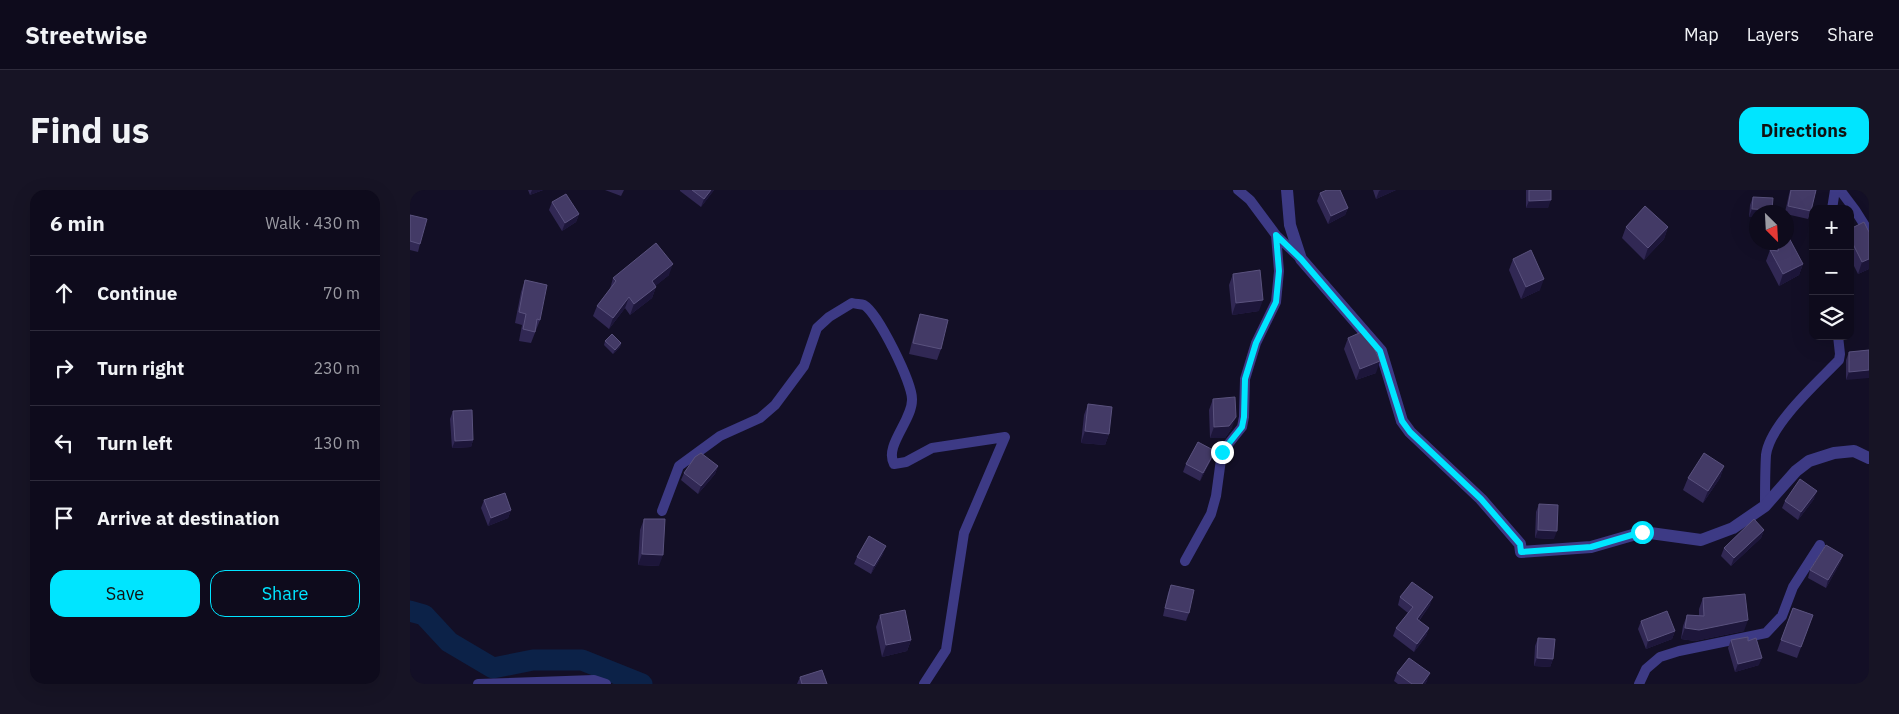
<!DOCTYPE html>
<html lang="en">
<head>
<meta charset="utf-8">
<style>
  body { margin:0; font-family:"IBM Plex Sans",sans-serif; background:#171425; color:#f1f3f6 }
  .controls { position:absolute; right:15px; top:15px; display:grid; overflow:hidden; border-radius:10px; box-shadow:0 5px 20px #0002 }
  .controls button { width:45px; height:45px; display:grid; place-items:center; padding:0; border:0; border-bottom:1px solid #2e2b3b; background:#0e0b1c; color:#f1f3f6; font:25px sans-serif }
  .compass { position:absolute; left:1339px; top:15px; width:45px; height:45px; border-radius:50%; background:#0e0b1c; box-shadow:0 5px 20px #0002; rotate:156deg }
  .stop { position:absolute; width:15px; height:15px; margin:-11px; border:4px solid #00e5ff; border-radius:50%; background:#fff }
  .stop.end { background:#00e5ff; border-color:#fff; box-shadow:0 1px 5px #0008 }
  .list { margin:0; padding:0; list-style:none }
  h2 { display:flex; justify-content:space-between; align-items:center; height:65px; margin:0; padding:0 20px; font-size:21px }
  h2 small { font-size:16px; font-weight:400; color:#9b9ba3 }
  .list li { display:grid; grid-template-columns:32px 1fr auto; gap:15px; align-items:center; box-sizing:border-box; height:75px; padding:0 20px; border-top:1px solid #2e2b3b }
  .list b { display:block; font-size:19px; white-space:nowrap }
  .list em { font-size:16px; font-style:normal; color:#9b9ba3 }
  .actions { display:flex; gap:10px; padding:15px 20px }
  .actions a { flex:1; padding:11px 0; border:1px solid #00e5ff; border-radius:15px; text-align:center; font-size:18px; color:#00e5ff }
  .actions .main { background:#00e5ff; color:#111 }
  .icon { flex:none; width:28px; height:28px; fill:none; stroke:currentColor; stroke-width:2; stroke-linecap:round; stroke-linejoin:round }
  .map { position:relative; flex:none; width:1459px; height:494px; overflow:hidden; border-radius:15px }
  header { display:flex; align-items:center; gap:30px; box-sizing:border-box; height:70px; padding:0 25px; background:#0e0b1c; border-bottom:1px solid #2e2b3b }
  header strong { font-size:24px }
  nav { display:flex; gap:28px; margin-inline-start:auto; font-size:18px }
  .intro { display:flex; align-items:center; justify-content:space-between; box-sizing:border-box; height:120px; padding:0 30px }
  h1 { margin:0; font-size:35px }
  .button { padding:12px 22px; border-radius:15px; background:#00e5ff; color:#111; font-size:18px; font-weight:700 }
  main { display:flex; gap:30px; padding:0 30px }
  aside { flex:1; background:#0e0b1c; border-radius:15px; box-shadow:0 5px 20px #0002 }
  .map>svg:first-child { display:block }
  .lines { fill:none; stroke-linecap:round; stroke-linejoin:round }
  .river { stroke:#0c2248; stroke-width:21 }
  .minor { stroke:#3d3a85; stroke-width:10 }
  .tertiary { stroke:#3d3a85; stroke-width:12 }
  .wall { fill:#312854 }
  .shaded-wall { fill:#1d163a }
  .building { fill:#433a66; stroke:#5a527e }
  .route { stroke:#00e5ff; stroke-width:6 }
</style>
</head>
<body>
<header>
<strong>Streetwise</strong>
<nav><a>Map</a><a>Layers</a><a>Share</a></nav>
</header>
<div class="intro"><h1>Find us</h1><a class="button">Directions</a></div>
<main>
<aside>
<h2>6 min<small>Walk · 430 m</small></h2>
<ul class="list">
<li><svg class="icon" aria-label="ahead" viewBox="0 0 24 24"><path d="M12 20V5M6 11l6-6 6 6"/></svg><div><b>Continue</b></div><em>70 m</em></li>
<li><svg class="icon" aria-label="right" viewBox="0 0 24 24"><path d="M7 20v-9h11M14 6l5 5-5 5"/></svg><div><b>Turn right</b></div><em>230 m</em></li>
<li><svg class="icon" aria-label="left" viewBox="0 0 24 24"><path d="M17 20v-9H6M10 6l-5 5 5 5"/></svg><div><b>Turn left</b></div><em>130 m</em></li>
<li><svg class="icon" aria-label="arrive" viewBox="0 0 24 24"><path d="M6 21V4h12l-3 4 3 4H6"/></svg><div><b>Arrive at destination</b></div></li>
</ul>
<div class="actions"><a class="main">Save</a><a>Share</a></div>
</aside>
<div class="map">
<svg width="1459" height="494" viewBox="0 0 1459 494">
  <rect width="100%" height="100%" fill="#130f26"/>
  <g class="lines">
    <path class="river" d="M0 421 14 425 39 452 83 478 123 470H172L232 494"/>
    <path class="minor" d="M828 0 840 10 866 45 890 68
      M1430 0 1445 20 1459 42
      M1422 19 1425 0
      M1355 316C1355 299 1355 282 1356 265 1360 234 1408 192 1429 170L1430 164 1428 146
      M252 321 269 276 310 246 350 228 365 215 394 176 407 138 419 127 442 113C446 114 451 114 454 115 468 123 503 194 502 210 502 231 474 256 484 274L496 272 522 258 595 247
      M775 371 801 324 806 306 812 262 832 237 834 227 835 189 846 153 866 112 869 81 866 45
      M68 494 184 490 196 494
      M514 494 536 460 554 343 595 247
      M1229 494 1236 479 1250 467 1269 461 1356 443 1372 426 1383 397 1410 355"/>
    <path class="tertiary" d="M877 0 880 35 891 69 971 161 992 231 1000 242 1071 309 1110 354 1111 362 1181 357 1233 342 1291 350 1323 338 1355 316 1386 281 1399 271 1424 263 1444 261 1459 268"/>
  </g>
  <path class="wall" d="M118 0H133L120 5Z
    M195 0H214L211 6Z
    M270 0H304L291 17 270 1Z
    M963 0H986L966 9Z
    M1116 0H1141L1138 18H1116Z
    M1380 0H1406L1401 21 1398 29 1376 24V22H1375Z
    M910 3 938 18 935 25 918 34 907 11Z
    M1343 7 1346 22V27H1339L1340 15Z
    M142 12 169 24 166 32 152 41 139 20Z
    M0 25 10 54 8 62 0 60Z
    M1216 37H1258L1254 49 1234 70 1212 48Z
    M1440 39 1459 79 1448 84 1440 68Z
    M1370 52 1393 74 1389 85 1369 96 1356 71 1360 60H1367Z
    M1103 69 1130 100 1111 109 1099 80Z
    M823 84 849 121 822 125 819 95Z
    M259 85 245 96 246 97 242 108 220 125 215 118 199 139 183 126 187 116 200 99 203 88Z
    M115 90 130 130 121 153 109 151 112 135 105 133 111 102Z
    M510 124 531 159 527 170 499 164 506 136Z
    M938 148 966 183 946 190 934 159Z
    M195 151 211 153 210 157 203 164 194 155Z
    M1459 160 1436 190V170L1439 162Z
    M803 209 822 238 815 248H800L799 220Z
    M678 214 699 244 695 255 671 253 674 225Z
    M43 221 63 250 61 257 42 258 40 229Z
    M805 261 802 268 790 291 773 282 776 274Z
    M308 276 305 284 288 304 271 290 274 283Z
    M1314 276 1310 288 1293 313 1273 300 1278 288Z
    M1404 309 1388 330 1372 318 1375 311Z
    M74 310 101 320 98 328 78 336 71 318Z
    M1129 314 1144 349 1125 348 1126 322Z
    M234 329 249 376 228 375 230 340Z
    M1354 340 1351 348 1321 376 1311 366 1314 358Z
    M473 364 461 384 444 374 447 367Z
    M1433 365 1430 373 1416 398 1398 388 1400 380Z
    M761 395 779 423 776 431 753 426 758 403Z
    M990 407 1020 415 1009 431 1019 438 1016 446 1004 462 983 446 986 438 998 423 988 415Z
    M1293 408 1334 441 1285 451 1271 449 1273 436 1277 425 1289 426V419Z
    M1383 418 1403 425 1387 468 1367 461Z
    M470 425 501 450 497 461 472 467 466 437Z
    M1231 431 1265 441 1262 449 1236 459 1228 439Z
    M1128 448 1143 469 1140 477 1124 476 1125 456Z
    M1321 450 1338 451 1349 475 1325 482 1318 458Z
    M987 483 1017 491 1015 494H988L984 491Z
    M390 487 417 494H387Z"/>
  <path class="shaded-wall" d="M122 0H133L120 5Z
    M301 0H304L291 17 294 9Z
    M971 0H986L966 9 969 1Z
    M1141 10 1138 18H1116L1119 11Z
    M938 18 935 25 918 34 921 26Z
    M1342 19 1362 20 1361 22H1346V27H1339Z
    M169 24 166 32 152 41 155 33Z
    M1258 37 1254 49 1234 70 1238 58Z
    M1459 69V79L1448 84 1452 72Z
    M263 74 259 85 238 102 242 91Z
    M1393 74 1389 85 1369 96 1373 84Z
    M1134 89 1130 100 1111 109 1116 97Z
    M246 97 242 108 220 125 224 114Z
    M219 107 215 118 199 139 203 128Z
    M853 110 849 121 822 125 826 113Z
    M211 153 210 157 203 164 205 160Z
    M970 171 966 183 946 190 950 179Z
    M1459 180V188L1436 190 1439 182Z
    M826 227 822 238 815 248H800L804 237Z
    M675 241 699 244 695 255 671 253Z
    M63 250 61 257 42 258 45 251Z
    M805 261 802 268 790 291 793 283Z
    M308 276 305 284 288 304 291 296Z
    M1314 276 1310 288 1293 313 1298 301Z
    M1407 301 1404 309 1388 330 1391 322Z
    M101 320 98 328 78 336 81 328Z
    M1128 340 1147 341 1144 349 1125 348Z
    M1354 340 1351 348 1321 376 1324 368Z
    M476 356 473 364 461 384 464 376Z
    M232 364 253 365 249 376 228 375Z
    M1433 365 1430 373 1416 398 1418 390Z
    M1023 407 1020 415 1004 437 1007 429Z
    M1338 430 1334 441 1285 451 1271 449 1275 438Z
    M1019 438 1016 446 1004 462 1007 454Z
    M1265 441 1262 449 1236 459 1238 451Z
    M501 450 497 461 472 467 476 455Z
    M1127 468 1143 469 1140 477 1124 476Z
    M1352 468 1349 475 1325 482 1328 474Z
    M1020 483 1017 491 1015 494H1012Z"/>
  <path class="building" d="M282 0H301L294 9Z
    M917 0H930L938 18 921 26 910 3Z
    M1119 0H1141V10L1119 11Z
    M1381 0H1406L1401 21 1378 16Z
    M156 4 169 24 155 33 142 12Z
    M1343 7 1363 8 1362 20 1342 19Z
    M1235 16 1258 37 1238 58 1216 37Z
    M0 25 17 29 10 54 0 51Z
    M1454 32 1459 42V69L1452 72 1440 48V39Z
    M1378 46 1393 74 1373 84 1360 60 1368 61 1370 52H1376V47Z
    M246 53 263 74 242 91 246 97 224 114 219 107 203 128 187 116 206 91 203 88Z
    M1121 60 1134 89 1116 97 1103 69Z
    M850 80 853 110 826 113 823 84Z
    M115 90 137 95 130 130 127 129 125 142 113 139 116 124 109 122Z
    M510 124 538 130 531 159 503 153Z
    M956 140 970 171 950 179 938 148Z
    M202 144 211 153 205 160 195 151Z
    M1459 160V180L1439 182V162Z
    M825 207 826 227 819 236 804 237 803 209Z
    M678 214 702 217 699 244 675 241Z
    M62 220 63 250 45 251 43 221Z
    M788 252 805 261 793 283 776 274Z
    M291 263 308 276 291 296 274 283 285 267Z
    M1294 263 1314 276 1298 301 1278 288Z
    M1390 289 1407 301 1391 322 1375 311Z
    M95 303 101 320 81 328 74 310Z
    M1129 314 1148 315 1147 341 1128 340Z
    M234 329H255L253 365 232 364Z
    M1344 329 1354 340 1324 368 1314 358Z
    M459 346 476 356 464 376 447 367Z
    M1416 355 1433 365 1418 390 1400 380Z
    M1002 392 1023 407 1007 429 1019 438 1007 454 986 438 1003 417 990 407Z
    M761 395 784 400 779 423 755 418Z
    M1335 404 1338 430 1289 440 1275 438 1277 425 1294 426 1293 408Z
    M1383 418 1403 425 1391 457 1371 450Z
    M495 420 501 450 476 455 470 425Z
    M1257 421 1265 441 1238 451 1231 431Z
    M1338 447V451L1346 448 1352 468 1328 474 1321 450Z
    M1128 448 1145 449 1143 469 1127 468Z
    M999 468 1020 483 1012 494H1002L987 483Z
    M412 480 417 494H392L390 487Z"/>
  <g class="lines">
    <path class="route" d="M812 262 832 237 834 227 835 189 846 153 866 112 869 81 866 45 891 69 970 161 992 231 1000 242 1071 309 1110 354 1111 362 1181 357 1232 342"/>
  </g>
</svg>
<div class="controls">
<button>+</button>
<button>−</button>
<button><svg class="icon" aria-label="layers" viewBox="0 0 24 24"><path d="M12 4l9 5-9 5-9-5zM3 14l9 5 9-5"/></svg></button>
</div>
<svg class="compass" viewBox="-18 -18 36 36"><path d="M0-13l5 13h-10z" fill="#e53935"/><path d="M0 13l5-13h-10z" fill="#9b9ba3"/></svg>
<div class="stop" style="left:1232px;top:342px"></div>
<div class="stop end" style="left:812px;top:262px"></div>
</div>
</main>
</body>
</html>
